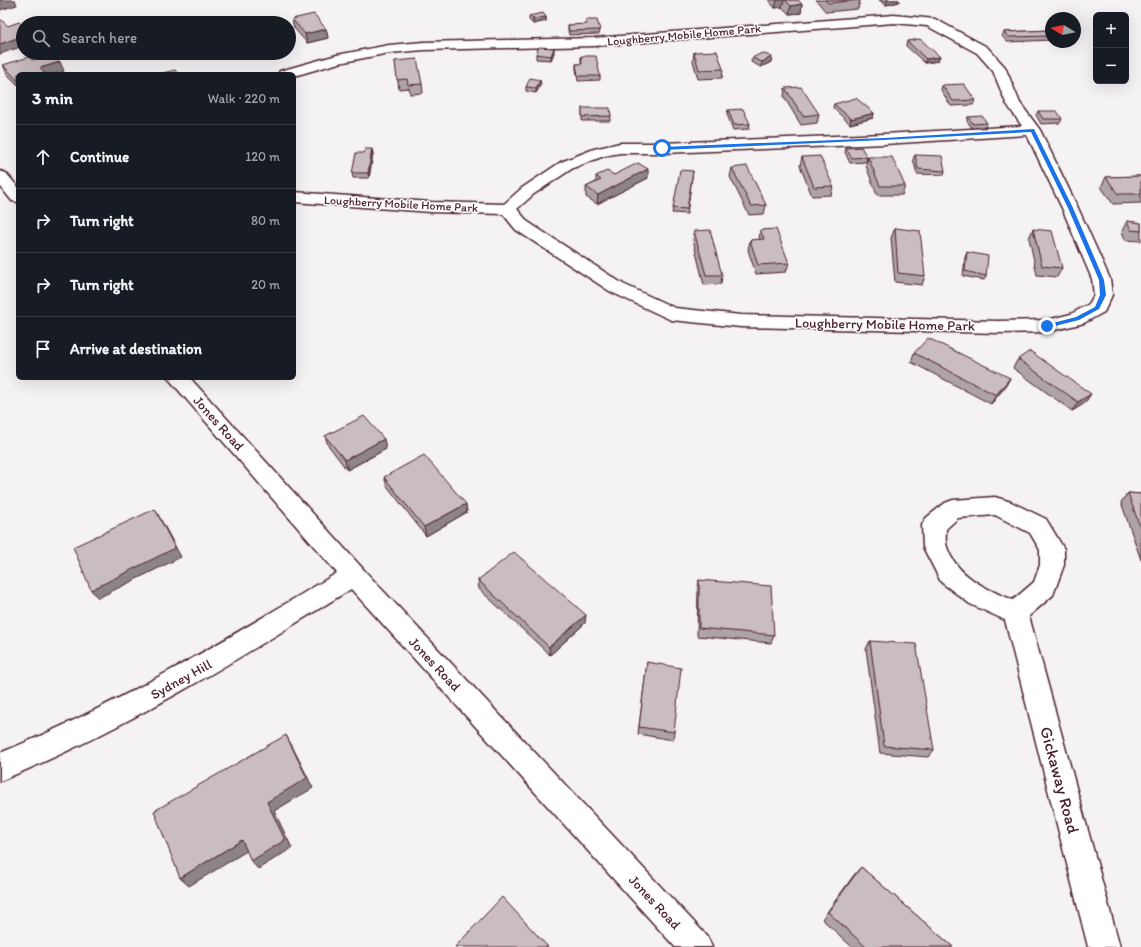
<!DOCTYPE html>
<html lang="en">
<head>
<meta charset="utf-8">
<style>
  body { margin:0; font-family:Itim,sans-serif; background:#20242c; color:#f1f3f6 }
  .controls { position:absolute; right:12px; top:12px; display:grid; overflow:hidden; border-radius:6px; box-shadow:0 4px 16px #0002 }
  .controls button { width:36px; height:36px; display:grid; place-items:center; padding:0; border:0; border-bottom:1px solid #363941; background:#171b24; color:#f1f3f6; font:20px sans-serif }
  .compass { position:absolute; left:1045px; top:12px; width:36px; height:36px; border-radius:50%; background:#171b24; box-shadow:0 4px 16px #0002; rotate:280deg }
  .stop { position:absolute; width:12px; height:12px; margin:-9px; border:3px solid #1a73e8; border-radius:50%; background:#fff }
  .stop.end { background:#1a73e8; border-color:#fff; box-shadow:0 1px 4px #0008 }
  .list { margin:0; padding:0; list-style:none }
  h2 { display:flex; justify-content:space-between; align-items:center; height:52px; margin:0; padding:0 16px; font-size:17px }
  h2 small { font-size:13px; font-weight:400; color:#9ea1a6 }
  .list li { display:grid; grid-template-columns:26px 1fr auto; gap:12px; align-items:center; box-sizing:border-box; height:64px; padding:0 16px; border-top:1px solid #363941 }
  .list b { display:block; font-size:15px; white-space:nowrap }
  .list em { font-size:13px; font-style:normal; color:#9ea1a6 }
  .icon { flex:none; width:22px; height:22px; fill:none; stroke:currentColor; stroke-width:2; stroke-linecap:round; stroke-linejoin:round }
  .map { position:relative; flex:none; width:1141px; height:947px; overflow:hidden }
  .search { position:absolute; background:#171b24; box-shadow:0 4px 16px #0002; left:16px; top:16px; width:280px; height:44px; display:flex; align-items:center; gap:10px; box-sizing:border-box; padding:0 14px; border-radius:22px; color:#9ea1a6; font-size:15px }
  .panel { position:absolute; background:#171b24; box-shadow:0 4px 16px #0002; left:16px; top:72px; width:280px; height:308px; border-radius:6px }
  .map>svg:first-child { display:block }
  .lines { fill:none; stroke-linecap:round; stroke-linejoin:round }
  .minor-casing { stroke:#4a1f2b; stroke-width:3 }
  .minor { fill:#fff; fill-rule:evenodd }
  .wall { fill:#aea3a6; stroke:#4a1f2b }
  .shaded-wall { fill:#8d8487; stroke:#4a1f2b }
  .building { fill:#cabdc1; stroke:#4a1f2b }
  .route { fill:#1a73e8 }
  .labels { text-anchor:middle; stroke-width:3; stroke-linejoin:round; paint-order:stroke }
  .far-street-label { font-size:12px; fill:#4a1f2b; stroke:#fff }
  .street-label { font-size:14px; fill:#4a1f2b; stroke:#fff }
  .near-street-label { font-size:17px; fill:#4a1f2b; stroke:#fff }
</style>
</head>
<body>
<div class="map">
<svg width="1141" height="947" viewBox="0 0 1141 947">
  <rect width="100%" height="100%" fill="#f4f2f2"/>
  <filter id="ink" filterUnits="userSpaceOnUse"><feTurbulence type="fractalNoise" baseFrequency=".025" numOctaves="2"/><feDisplacementMap in="SourceGraphic" scale="8" xChannelSelector="R" yChannelSelector="G"/><feConvolveMatrix kernelMatrix="1 2 1 2 8 2 1 2 1" color-interpolation-filters="sRGB"/></filter>
  <g filter="url(#ink)">
    <g class="lines">
      <g class="minor-casing">
        <path id="minor" d="M894 15 935 19 987 47 1005 67 1020 103 1040 130 1078 208 1110 279 1112 295 1104 312 1084 323 1047 332 999 333 741 327 671 320 611 292 516 230 503 214 431 212 294 202V192L431 202 504 204 522 188 561 162 594 149 620 143H662L884 134 1022 126 1006 103 993 71 977 53 927 26 894 23 594 46 424 50 389 53 339 63 294 76V74H278L280 71 337 55 389 45 424 42 594 38ZM1027 135 1062 208 1092 279 1094 295 1089 304 1071 314 1047 320 999 321 741 315 675 308 623 284 528 222 517 209 534 194 573 168 604 156 620 153H662L884 144Z
          M0 171 6 173 18 187V202L12 201 0 186Z
          M168 378H190L374 581 707 936 712 947H675L351 589C237 660 124 730 0 781V753C118 705 227 639 337 573Z
          M995 497 1011 502 1046 519 1064 549V565L1053 595 1029 616 1120 947H1088L1005 620 970 604 941 582 923 547 922 525 926 518 945 503 953 500ZM995 515 1030 533 1040 550V565L1034 582 1013 600C988 590 956 576 947 547 945 542 946 534 946 529L958 518Z"/>
      </g>
      <use href="#minor" class="minor"/>
    </g>
    <path class="wall" d="M768 0H798L802 4 801 13 789 14 782 7 775 8Z
      M816 0H860L858 9 826 12Z
      M879 0H899V2L886 5Z
      M529 16 546 17V21L533 24 529 20Z
      M292 19 326 29 328 38 307 43 294 28Z
      M586 20 600 30 599 34 569 35 568 30V25H586Z
      M1051 30V40L1007 42 1002 36 1004 32Z
      M907 41 940 57 938 61 925 63 906 46Z
      M694 52 723 69 722 78 698 79 693 61Z
      M554 53 551 60 536 59V54Z
      M581 56 600 76V80L578 81 576 69V64H581Z
      M752 58 771 62 761 67 751 62Z
      M32 60 64 71 18 74V85L7 74 3 65Z
      M395 61 422 84 423 93 410 94 409 88 399 89Z
      M541 84 536 93 526 91V87Z
      M942 85 975 100 973 105 951 106 941 90Z
      M785 88 819 114 817 123 801 125 784 97Z
      M834 104 874 113 873 118 850 124 833 108Z
      M582 108 611 116 610 121H582Z
      M728 110 750 124 749 129 733 130 727 114Z
      M1038 111 1062 119 1060 123 1041 124 1036 115Z
      M968 117 987 123 985 127 972 128 967 121Z
      M846 148 867 157 866 162 850 163 845 152Z
      M372 149 373 154 369 178H353L352 173Z
      M915 155 945 171 944 175 917 174 913 159Z
      M802 157 833 186 831 195 812 196 800 166Z
      M868 157 905 186 902 195H877L866 166Z
      M732 168 766 205 764 214 749 215 730 177Z
      M693 171 687 214 672 213 673 208Z
      M614 175 648 178 597 204 586 197V187L596 182V176Z
      M1141 176V203L1113 204 1101 187 1106 177Z
      M1127 221 1141 223V241L1125 240 1122 231Z
      M895 228 925 276 922 285 895 282 891 238Z
      M1033 229 1062 268 1057 277 1037 275 1029 238Z
      M760 230 789 263 786 272 756 274 748 250 750 240H759Z
      M694 231 722 275 721 284 704 285 693 240Z
      M967 252 986 276 984 280 963 276 965 257Z
      M914 353 1010 378 1005 387 991 404 911 362Z
      M1018 359 1085 403 1072 411 1013 368Z
      M325 436 386 449 347 470 328 445Z
      M384 477 467 512 426 536 387 486Z
      M1128 493 1141 494V560L1121 502Z
      M478 580 585 623 550 655 479 589Z
      M699 580 774 635 771 643 697 636 698 588Z
      M870 641 934 750 928 757 880 753 866 649Z
      M647 662 674 732 673 740 638 734Z
      M861 867 953 947H852L822 919 854 875Z"/>
    <path class="shaded-wall" d="M0 0H15L17 5 0 10Z
      M777 0H784L782 7 775 8Z
      M887 0H899V2L886 5Z
      M802 4 801 13 789 14 791 6Z
      M546 17V21L533 24V19Z
      M326 29 328 38 307 43 305 34Z
      M23 36V46L0 54V44Z
      M554 48V53L551 60V56Z
      M772 57 771 62 761 67 762 62Z
      M940 57 938 61 925 63 926 59Z
      M60 62 64 71 54 74H42L40 68Z
      M540 80 541 84 536 93V88Z
      M874 113 873 118 850 124 851 119Z
      M372 149 373 154 369 178 368 173Z
      M648 169V178L597 204 598 195Z
      M1010 378 1005 387 991 404 996 395Z
      M1091 394 1085 403 1072 411 1078 402Z
      M384 439 386 449 347 470 345 460Z
      M466 504 467 512 426 536 424 527Z
      M155 509 160 518 181 557 98 598 91 590Z
      M586 615 585 623 550 655 549 647Z
      M286 735 292 746 313 788 274 811 292 848 258 869 251 861Z
      M242 840 250 849 189 886 180 878Z"/>
    <path class="building" d="M785 0H798L802 4 791 6Z
      M825 0H860L828 3Z
      M543 13 546 17 533 19 529 16Z
      M314 14 326 29 305 34 292 19Z
      M0 19 8 26 19 22 23 26V36L0 44Z
      M586 20H597L600 30 569 31 568 25 587 24Z
      M1051 30V36L1008 37 1004 32Z
      M920 39 940 57 926 59 907 41Z
      M539 47 554 48 551 56 536 54Z
      M717 51 723 69 699 70 694 52Z
      M762 53 772 57 762 62 752 58Z
      M52 54 60 62 40 68 45 74H18V81L3 65 29 57 32 60Z
      M581 56H596L600 76H578L576 64H582Z
      M417 59 422 84 408 85 407 79 397 80 395 61Z
      M175 70 178 74H159Z
      M530 78 540 80 536 88 526 87Z
      M964 84 975 100 953 101 942 85Z
      M801 87 819 114 803 116 785 88Z
      M856 98 874 113 851 119 834 104Z
      M582 108H610L611 116 582 117Z
      M743 109 750 124 734 125 728 110Z
      M1038 111H1057L1062 119H1043Z
      M982 116 987 123 973 124 968 117Z
      M861 147 867 157 852 158 846 148Z
      M365 149H372L368 173H352L356 153H364Z
      M915 155 942 156 945 171 918 169Z
      M820 156 833 186 814 187 802 157Z
      M868 157H892L905 186H880Z
      M638 163 648 169 598 195 586 187 601 180 596 176 607 171 614 175Z
      M747 166 766 205 751 206 732 168Z
      M680 170 693 171 687 209 673 208Z
      M1141 176V194H1118L1106 177Z
      M1127 221 1141 223V231L1131 230Z
      M895 228 920 231 925 276 898 273Z
      M776 229 789 263 758 265 750 240 764 239 760 230Z
      M1033 229 1052 231 1062 268 1042 266Z
      M710 230 722 275H706L694 231Z
      M967 252 988 256 986 276 965 271Z
      M928 338 1010 378 996 395 914 353Z
      M1030 351 1091 394 1078 402 1018 359Z
      M364 416 384 439 345 460 325 436Z
      M424 455 466 504 424 527 384 477Z
      M1128 493 1141 494V530Z
      M155 509 175 548 91 590 73 547Z
      M514 552 586 615 549 647 478 580Z
      M699 580 771 586 774 635 699 628Z
      M870 641 916 644 934 750 884 746Z
      M647 662 681 668 674 732 639 727Z
      M286 735 307 778 267 802 285 840 251 861 242 840 180 878 154 811Z
      M861 867 953 947H866L828 912Z
      M502 897 548 947H455Z"/>
  </g>
  <path class="route" d="M1034 129 1073 208 1104 280 1106 295 1099 309 1079 320 1047 328H1045V325L1076 317 1095 307 1100 295 1099 280 1068 208 1031 132 884 140 662 150 660 148 662 147 884 138Z"/>
  <g class="labels">
    <g class="far-street-label">
      <text transform="translate(684 35) rotate(-5)" y="4">Loughberry Mobile Home Park</text>
      <text transform="translate(401 204) rotate(3)" y="4">Loughberry Mobile Home Park</text>
    </g>
    <g class="street-label">
      <text transform="translate(885 324) rotate(1)" y="5">Loughberry Mobile Home Park</text>
      <text transform="translate(219 423) rotate(48)" y="5">Jones Road</text>
      <text transform="translate(435 664) rotate(47)" y="5">Jones Road</text>
      <text transform="translate(181 679) rotate(-29)" y="5">Sydney Hill</text>
      <text transform="translate(655 902) rotate(47)" y="5">Jones Road</text>
    </g>
    <g class="near-street-label">
      <text transform="translate(1060 780) rotate(75)" y="6">Gickaway Road</text>
    </g>
  </g>
</svg>
<div class="controls">
<button>+</button>
<button>−</button>
</div>
<svg class="compass" viewBox="-18 -18 36 36"><path d="M0-13l5 13h-10z" fill="#e53935"/><path d="M0 13l5-13h-10z" fill="#9ea1a6"/></svg>
<div class="stop" style="left:662px;top:148px"></div>
<div class="stop end" style="left:1047px;top:326px"></div>
<div class="search"><svg class="icon" aria-label="search" viewBox="0 0 24 24"><circle cx="10" cy="10" r="6"/><path d="M15 15l6 6"/></svg>Search here</div>
<section class="panel">
<h2>3 min<small>Walk · 220 m</small></h2>
<ul class="list">
<li><svg class="icon" aria-label="ahead" viewBox="0 0 24 24"><path d="M12 20V5M6 11l6-6 6 6"/></svg><div><b>Continue</b></div><em>120 m</em></li>
<li><svg class="icon" aria-label="right" viewBox="0 0 24 24"><path d="M7 20v-9h11M14 6l5 5-5 5"/></svg><div><b>Turn right</b></div><em>80 m</em></li>
<li><svg class="icon" aria-label="right" viewBox="0 0 24 24"><path d="M7 20v-9h11M14 6l5 5-5 5"/></svg><div><b>Turn right</b></div><em>20 m</em></li>
<li><svg class="icon" aria-label="arrive" viewBox="0 0 24 24"><path d="M6 21V4h12l-3 4 3 4H6"/></svg><div><b>Arrive at destination</b></div></li>
</ul>
</section>
</div>
</body>
</html>
